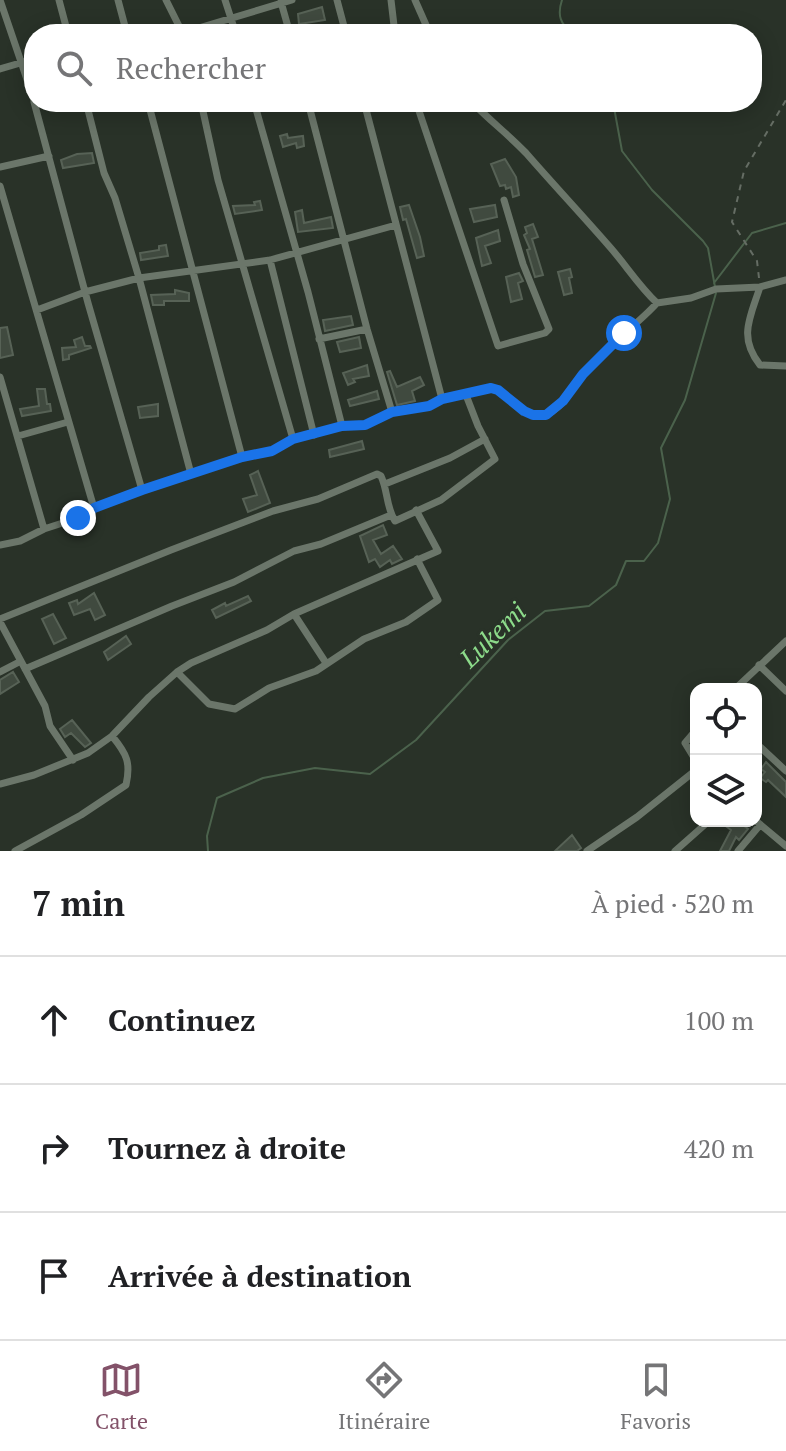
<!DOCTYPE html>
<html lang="fr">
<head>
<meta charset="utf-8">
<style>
  body { margin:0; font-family:"PT Serif",serif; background:#f2f2f2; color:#202124 }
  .controls { position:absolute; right:24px; bottom:24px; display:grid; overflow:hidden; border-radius:16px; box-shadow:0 4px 20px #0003 }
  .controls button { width:72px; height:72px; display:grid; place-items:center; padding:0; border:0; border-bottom:2px solid #e0e0e0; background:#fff; color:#202124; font:40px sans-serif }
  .stop { position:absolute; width:24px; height:24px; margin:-18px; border:6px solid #1a73e8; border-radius:50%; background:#fff }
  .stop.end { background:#1a73e8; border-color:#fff; box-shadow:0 2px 8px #0008 }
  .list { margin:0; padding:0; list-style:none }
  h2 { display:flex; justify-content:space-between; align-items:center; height:104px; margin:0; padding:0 32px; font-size:34px }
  h2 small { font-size:26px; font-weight:400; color:#757577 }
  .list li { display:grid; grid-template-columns:52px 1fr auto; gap:24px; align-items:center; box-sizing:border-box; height:128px; padding:0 32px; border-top:2px solid #e0e0e0 }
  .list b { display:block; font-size:30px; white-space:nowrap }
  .list em { font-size:26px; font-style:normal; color:#757577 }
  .icon { flex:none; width:44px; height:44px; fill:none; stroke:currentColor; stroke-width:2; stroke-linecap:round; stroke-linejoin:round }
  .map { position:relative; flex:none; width:786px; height:851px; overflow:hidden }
  .search { position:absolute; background:#fff; box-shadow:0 4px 20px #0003; left:24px; right:24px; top:24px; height:88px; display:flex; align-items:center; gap:20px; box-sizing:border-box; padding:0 28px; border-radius:32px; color:#757577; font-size:30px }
  .sheet { height:488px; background:#fff }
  nav { display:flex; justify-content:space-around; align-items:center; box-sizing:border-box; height:112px; border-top:2px solid #e0e0e0; background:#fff; font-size:22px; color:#757577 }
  nav a { display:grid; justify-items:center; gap:4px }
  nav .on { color:#835269 }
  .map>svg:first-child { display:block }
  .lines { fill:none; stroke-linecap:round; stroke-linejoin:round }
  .stream { stroke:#4b624c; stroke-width:2 }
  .building { fill:#404a3f; stroke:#576256; stroke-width:2 }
  .path { stroke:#656d64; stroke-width:2; stroke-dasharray:6 6; stroke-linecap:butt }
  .street { stroke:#6b766a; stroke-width:7 }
  .route { stroke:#1a73e8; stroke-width:10 }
  .labels { text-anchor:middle; stroke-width:6; stroke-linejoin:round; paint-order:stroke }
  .water-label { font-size:26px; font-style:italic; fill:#8cdb8a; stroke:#293228 }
</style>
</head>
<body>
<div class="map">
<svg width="786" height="851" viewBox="0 0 786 851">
  <rect width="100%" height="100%" fill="#293228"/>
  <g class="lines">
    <path class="stream" d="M562 0C557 15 560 24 573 34
      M613 102 622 151 652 190 703 241 708 248 715 287
      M714 283 752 233 786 223
      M208 851 207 836 217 798 263 778 315 768 370 774 416 740 508 640 545 611 589 606 616 585 626 561H644L658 543 670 499 661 448 685 400 716 293"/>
  </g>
  <path class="building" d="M322 7 325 20 299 24 298 14Z
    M287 134 288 138 303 136 304 146 297 148 296 143 283 147 280 136Z
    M92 153 94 163 63 168 61 160 77 154Z
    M505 159 516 177 519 195 513 197 511 187 506 189 505 185 500 186 491 164Z
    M260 201 262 210 235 214 233 206 255 205 254 202Z
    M409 205 420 237 424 256 417 258 406 219 403 220 400 207Z
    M495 205 497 217 474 222 470 209Z
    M302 210 304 223 331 217 333 228 298 232 295 212Z
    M533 224 538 237 532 239 543 275 535 277 527 250 530 249 524 235 527 233 525 227Z
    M498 230 500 241 485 246 491 263 482 266 476 238Z
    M166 245 168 256 141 260 140 253 159 250V246Z
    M570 269 572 277 569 278 572 293 564 295 558 272Z
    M519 273 523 281 518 283 522 299 511 302 506 277Z
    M175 290 189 293V301H164V305H153L151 295 175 294Z
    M351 316 353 325 325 331 323 320Z
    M7 327 13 355 0 358V328Z
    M82 337 85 346H90L91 348 69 355V359L63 360 62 348 76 347 74 340Z
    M359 337 361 348 340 352 337 342Z
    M367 365 369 376 353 379 355 382 348 385 343 373Z
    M390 371 397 387 420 377 424 385 412 391 415 401 397 405 387 372Z
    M37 389H45L47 404H50L51 411 22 416 20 409 39 406Z
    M377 391 379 399 350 406 348 400Z
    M158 404V416L140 418 138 407Z
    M362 441 364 449 330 457 329 450Z
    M258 471 270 503 248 512 243 499 257 495 250 475Z
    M383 525 387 535 373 540 381 554 393 546 402 559 392 564 390 560 380 567 375 559 369 562 360 536Z
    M94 593 105 615 95 620 90 609 74 615 69 603 77 600 78 604Z
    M248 596 251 601 216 618 212 610 225 603 226 606Z
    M53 614 66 638 54 644 42 619Z
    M126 636 131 644 108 660 104 652Z
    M13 672 19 682 0 694V680Z
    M72 720 91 743 85 747 71 733 65 737 60 729Z
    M766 762 786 782V797L768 780 766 782 760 778 765 772 761 769Z
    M719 821H738L748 829 739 840 736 837 729 851H720L731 830Z
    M572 835 581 848 577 851H555Z"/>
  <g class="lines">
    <path class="path" d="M759 278 757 261 732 222 744 171 786 100"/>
    <path class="street" d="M0 0 34 100
      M59 0 68 34
      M118 0 127 34
      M166 0 183 34
      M225 0 236 34
      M337 0 346 34
      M391 0 395 34
      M415 0 430 34
      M281 2 290 34
      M153 34 182 33 292 0
      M0 69 34 59
      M34 102 88 303 142 490
      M86 102 104 173 115 198 139 278 191 474
      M148 102 242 457
      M201 102 218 180 293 439
      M254 102 308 292 342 426
      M308 102 367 329 392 412
      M364 102 442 399
      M416 102 498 346 545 333 549 329 523 264 504 200
      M472 102C489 120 509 135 526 153 553 184 582 215 609 246 626 265 638 285 657 303L691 298 716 289 760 287 786 280
      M0 167 49 156
      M0 186 94 508
      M270 260 314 435
      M760 287C750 318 738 337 760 365L786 366
      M37 310 85 292 139 278 270 260 396 225
      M319 339 367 329
      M0 377 44 529
      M18 436 68 422
      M385 484 450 458 485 439
      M0 545 20 541 44 529 78 518 94 508 142 490 242 457 272 451 293 439 342 426 365 425 392 412 429 406 442 399 491 388C509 393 518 415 538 416 547 417 558 408 564 401 574 388 582 374 594 362 614 340 638 324 657 303
      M294 614 326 663
      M0 619 171 550 273 511 318 499 377 474 381 476C388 491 386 507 395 521L441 500 495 459 478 426 466 395
      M0 622 45 706 50 726 73 760
      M759 665 786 691
      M25 669 172 606 234 582 294 551 321 544 391 515
      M0 672 21 661
      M177 672 209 704 235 709 269 688 316 671 364 639 406 622 438 600 417 559
      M735 689 786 641
      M696 730 685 743 696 761
      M756 743 786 771
      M0 784 34 775 88 753 112 736 149 697 177 672 191 663 267 630 294 614 438 551 416 510
      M756 821 786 846
      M15 851 81 815 126 785C131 763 127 754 112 736
      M587 851 637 817 696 770
      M675 851 709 821
      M738 851 760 825"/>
  </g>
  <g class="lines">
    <path class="route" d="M78 518 94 508 142 490 242 457 272 451 293 439 342 426 365 425 392 412 429 406 442 399 491 388 498 390 524 411 533 415H546L563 401 583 374 624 333"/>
  </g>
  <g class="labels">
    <g class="water-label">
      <text transform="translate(493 635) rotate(-44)" y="9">Lukemi</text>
    </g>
  </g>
</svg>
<div class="controls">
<button><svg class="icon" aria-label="locate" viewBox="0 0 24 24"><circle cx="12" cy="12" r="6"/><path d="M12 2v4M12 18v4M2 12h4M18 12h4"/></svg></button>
<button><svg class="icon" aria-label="layers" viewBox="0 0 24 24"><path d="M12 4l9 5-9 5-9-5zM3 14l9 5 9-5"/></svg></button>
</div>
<div class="stop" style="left:624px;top:333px"></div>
<div class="stop end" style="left:78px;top:518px"></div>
<div class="search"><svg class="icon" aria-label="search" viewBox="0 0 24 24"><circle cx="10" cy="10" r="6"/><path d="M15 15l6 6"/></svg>Rechercher</div>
</div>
<section class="sheet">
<h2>7 min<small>À pied · 520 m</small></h2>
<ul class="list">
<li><svg class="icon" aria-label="ahead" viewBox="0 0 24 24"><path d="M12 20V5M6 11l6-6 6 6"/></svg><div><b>Continuez</b></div><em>100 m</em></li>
<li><svg class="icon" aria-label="right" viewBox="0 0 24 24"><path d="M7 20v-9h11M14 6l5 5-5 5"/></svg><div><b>Tournez à droite</b></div><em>420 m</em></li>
<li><svg class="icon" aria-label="arrive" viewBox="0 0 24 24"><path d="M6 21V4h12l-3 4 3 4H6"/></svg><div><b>Arrivée à destination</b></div></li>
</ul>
</section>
<nav>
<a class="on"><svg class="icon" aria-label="map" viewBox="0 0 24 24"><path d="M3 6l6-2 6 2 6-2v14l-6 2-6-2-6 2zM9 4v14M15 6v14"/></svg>Carte</a>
<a><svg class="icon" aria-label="directions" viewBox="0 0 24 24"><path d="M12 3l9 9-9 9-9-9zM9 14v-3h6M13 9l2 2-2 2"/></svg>Itinéraire</a>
<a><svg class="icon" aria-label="saved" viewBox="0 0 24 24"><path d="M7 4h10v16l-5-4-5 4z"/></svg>Favoris</a>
</nav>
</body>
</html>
